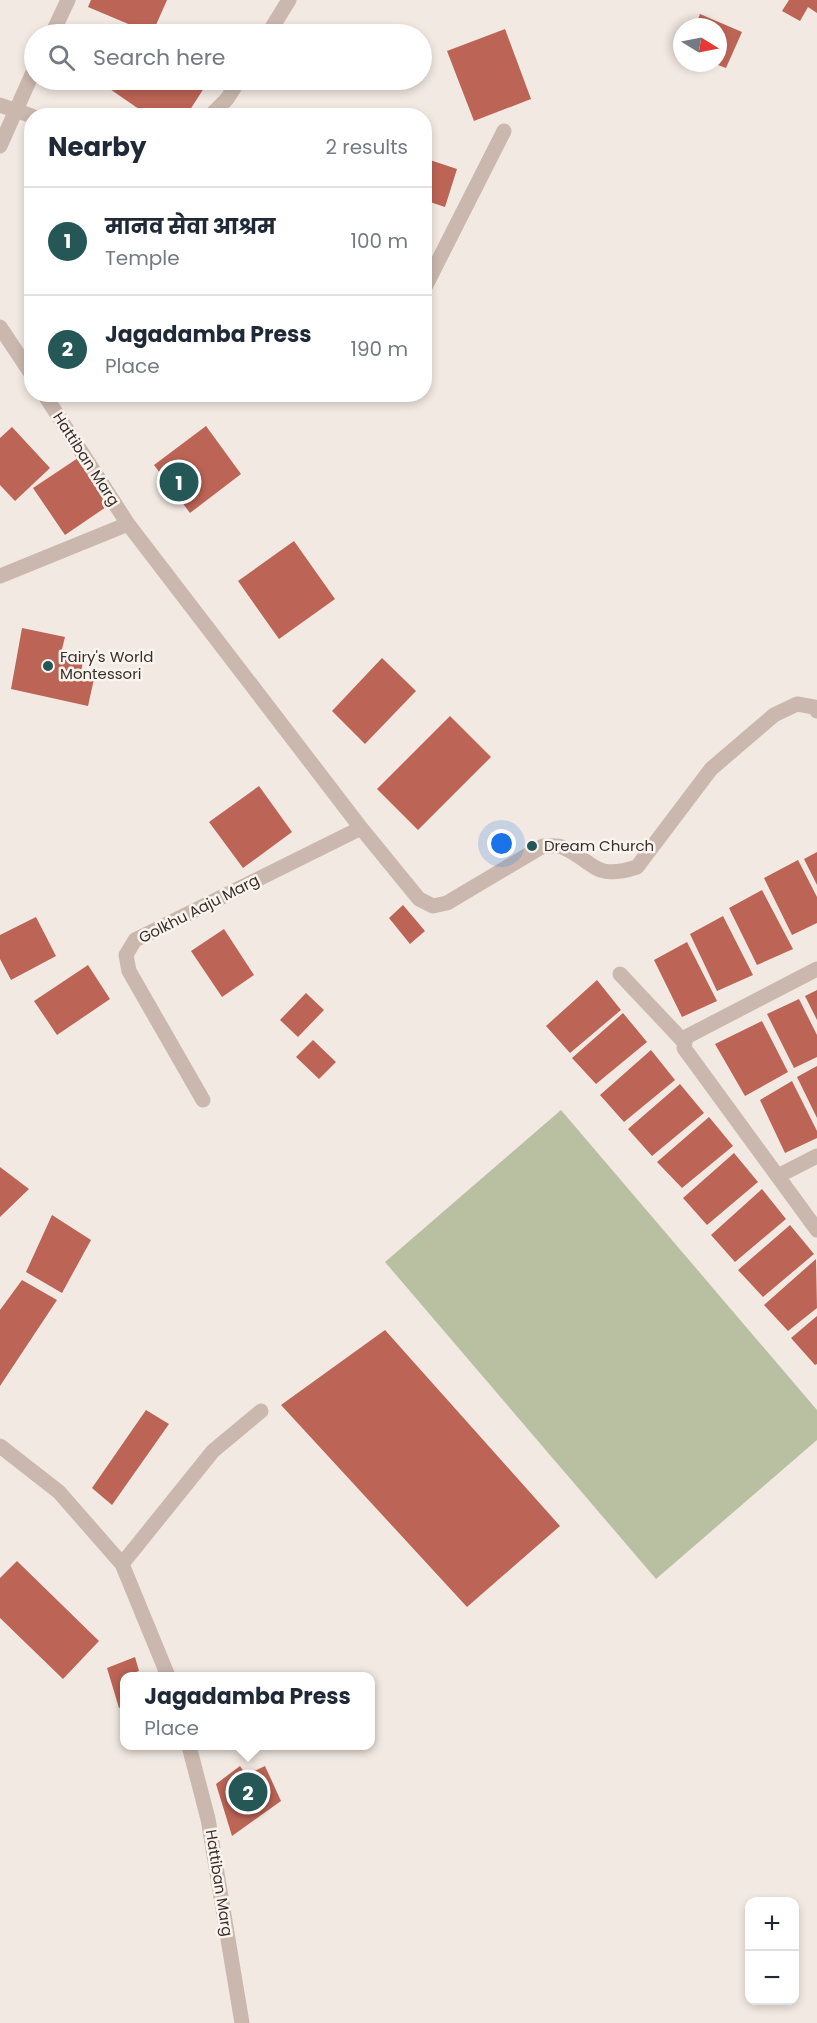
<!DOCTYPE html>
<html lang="en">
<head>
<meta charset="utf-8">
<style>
  body { margin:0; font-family:Poppins,"Noto Sans Devanagari",sans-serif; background:#f6f6f7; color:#1f2937 }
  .controls { position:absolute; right:18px; bottom:18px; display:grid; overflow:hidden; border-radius:12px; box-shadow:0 3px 9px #0003 }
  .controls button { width:54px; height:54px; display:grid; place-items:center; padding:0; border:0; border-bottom:2px solid #e0e1e3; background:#fff; color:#1f2937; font:30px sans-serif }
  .compass { position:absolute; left:673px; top:18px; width:54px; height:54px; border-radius:50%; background:#fff; box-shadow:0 3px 9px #0003; rotate:100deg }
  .you { position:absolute; left:502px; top:844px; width:21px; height:21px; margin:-15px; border:4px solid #fff; border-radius:50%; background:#1a73e8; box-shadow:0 0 0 9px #1a73e833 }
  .badge { display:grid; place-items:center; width:39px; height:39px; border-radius:50%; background:#245756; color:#fff; font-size:20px; font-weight:700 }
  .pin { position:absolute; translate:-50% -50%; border:3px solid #fff; box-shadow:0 2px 6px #0006 }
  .popup { position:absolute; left:120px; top:1672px; width:255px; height:78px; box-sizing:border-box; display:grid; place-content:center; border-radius:12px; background:#fff; filter:drop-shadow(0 2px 4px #0005); font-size:20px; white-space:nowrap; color:#747a83 }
  .popup b { font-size:22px; color:#1f2937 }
  .popup::after { content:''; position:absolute; left:50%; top:100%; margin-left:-12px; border:12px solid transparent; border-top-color:#fff }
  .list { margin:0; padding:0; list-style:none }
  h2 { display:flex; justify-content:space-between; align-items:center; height:78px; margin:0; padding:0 24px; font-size:26px }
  h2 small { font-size:20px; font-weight:400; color:#747a83 }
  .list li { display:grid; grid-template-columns:39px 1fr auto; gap:18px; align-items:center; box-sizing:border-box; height:108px; padding:0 24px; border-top:2px solid #e0e1e3 }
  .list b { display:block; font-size:22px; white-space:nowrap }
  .list p { margin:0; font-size:20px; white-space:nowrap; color:#747a83 }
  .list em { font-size:20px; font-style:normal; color:#747a83 }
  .icon { flex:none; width:33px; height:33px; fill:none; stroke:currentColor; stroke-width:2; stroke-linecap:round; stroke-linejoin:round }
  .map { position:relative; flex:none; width:817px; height:2023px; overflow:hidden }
  .search { position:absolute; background:#fff; box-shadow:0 3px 9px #0003; left:24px; top:24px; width:408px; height:66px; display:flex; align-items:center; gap:15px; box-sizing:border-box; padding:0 21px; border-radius:33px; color:#747a83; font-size:22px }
  .panel { position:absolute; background:#fff; box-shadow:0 3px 9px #0003; left:24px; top:108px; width:408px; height:294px; border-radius:24px }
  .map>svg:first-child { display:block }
  .green { fill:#b9c0a2 }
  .building { fill:#bc6455 }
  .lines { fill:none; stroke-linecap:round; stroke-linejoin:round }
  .street { stroke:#cab8ae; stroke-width:15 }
  .poi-dot { fill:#245756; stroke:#faf3ee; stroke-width:2 }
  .labels { text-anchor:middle; stroke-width:5; stroke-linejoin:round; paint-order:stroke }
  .street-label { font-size:15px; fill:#392f2c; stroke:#faf3ee }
  .poi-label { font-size:15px; fill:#392f2c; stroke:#faf3ee; text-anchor:start }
</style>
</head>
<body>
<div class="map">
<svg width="817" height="2023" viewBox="0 0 817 2023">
  <rect width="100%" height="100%" fill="#f2e9e2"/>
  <path class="green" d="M561 1110 817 1410V1440L656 1579 385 1262Z"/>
  <path class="building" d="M91 0H167L152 34 88 7Z
    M789 0H817V13L808 7 800 21 782 11Z
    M700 14 742 32 726 68 718 65V27H695Z
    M505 29 531 99 474 121 447 51Z
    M112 80H198L206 85 186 116H149L107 87Z
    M424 158 457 169 445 207 424 200Z
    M206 426 241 474 190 513 154 465Z
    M12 427 50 468 15 501 0 485V438Z
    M78 458 109 505 65 535 33 488Z
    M294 541 335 599 279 639 238 581Z
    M22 628 65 637 61 653 84 657 80 676 94 679 88 706 11 689Z
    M382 658 416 691 365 744 332 711Z
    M450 716 491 757 418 830 377 789Z
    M259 786 292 832 243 868 209 822Z
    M817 852V885L804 859Z
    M798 860 817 897V923L792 935 764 878Z
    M762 890 793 949 757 965 729 908Z
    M403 905 425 931 410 944 389 918Z
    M723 916 753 975 717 991 690 934Z
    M36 917 56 956 11 980 0 959V935Z
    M224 929 254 975 222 997 191 951Z
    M687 942 717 1001 682 1017 654 960Z
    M88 965 110 999 57 1035 34 1001Z
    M597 980 621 1010 570 1053 546 1026Z
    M817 990V1020L805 996Z
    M306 993 324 1010 298 1037 280 1020Z
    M799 999 817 1035V1057L794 1068 767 1014Z
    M623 1013 647 1042 596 1084 572 1058Z
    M762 1021 788 1072 745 1096 715 1044Z
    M313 1040 336 1062 319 1079 296 1057Z
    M651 1050 675 1080 624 1122 600 1095Z
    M817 1066V1118L797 1077Z
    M792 1081 817 1131V1138L785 1153 760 1100Z
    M680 1084 704 1113 652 1156 628 1129Z
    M709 1117 733 1146 682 1188 657 1162Z
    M734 1153 758 1182 707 1225 683 1198Z
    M0 1167 29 1189 0 1217Z
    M762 1189 786 1219 735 1262 711 1235Z
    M52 1215 91 1240 62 1293 26 1272Z
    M790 1225 814 1254 763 1297 738 1270Z
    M816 1259 817 1308 788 1331 764 1305Z
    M22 1280 57 1300 0 1386V1310Z
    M817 1316V1364L815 1365 791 1338Z
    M385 1330 560 1526 467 1607 281 1405Z
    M146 1410 169 1424 112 1505 92 1488Z
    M17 1561 99 1641 63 1679 0 1618V1578Z
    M135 1657 139 1671 125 1676V1705L119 1708 107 1668Z
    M240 1766 246 1775 265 1766 281 1801 232 1836 216 1784Z"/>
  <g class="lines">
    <path class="street" d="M52 34 68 0
      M268 34 289 0
      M0 105 32 116
      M210 116 227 99 239 80
      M0 146 34 70
      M424 289 504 131
      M0 327 32 375
      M44 394 128 524 361 828 135 940 126 955 129 971 203 1100
      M0 576 128 524
      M361 828 419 899 433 906 447 903 543 846C549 846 557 845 562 847 596 862 593 881 637 867L711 769 774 715 797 704 814 707 817 711
      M817 969 686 1037 684 1048 817 1230
      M620 974 684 1042
      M778 1176 817 1156
      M0 1446 59 1492 122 1564 168 1676
      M122 1564 213 1451 261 1411
      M189 1746 208 1819 242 2023"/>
  </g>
  <g class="poi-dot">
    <circle cx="48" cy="666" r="6"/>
    <circle cx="532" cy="846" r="6"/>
  </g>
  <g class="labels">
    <g class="street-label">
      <text transform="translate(86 459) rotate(57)" y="5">Hattiban Marg</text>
      <text transform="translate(199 909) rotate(-27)" y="5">Golkhu Aaju Marg</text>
      <text transform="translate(219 1883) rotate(81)" y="5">Hattiban Marg</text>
    </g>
    <g class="poi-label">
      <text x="60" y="662">Fairy's World<tspan x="60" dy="17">Montessori</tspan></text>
      <text x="544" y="851">Dream Church</text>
    </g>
  </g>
</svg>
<div class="controls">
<button>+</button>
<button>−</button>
</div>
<svg class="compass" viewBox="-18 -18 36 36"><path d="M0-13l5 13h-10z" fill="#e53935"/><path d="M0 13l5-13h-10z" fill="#747a83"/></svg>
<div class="you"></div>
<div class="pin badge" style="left:179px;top:482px">1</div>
<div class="pin badge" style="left:248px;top:1792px">2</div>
<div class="popup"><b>Jagadamba Press</b>Place</div>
<div class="search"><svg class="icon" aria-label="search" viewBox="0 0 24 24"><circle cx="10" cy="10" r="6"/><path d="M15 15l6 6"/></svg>Search here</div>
<section class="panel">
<h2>Nearby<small>2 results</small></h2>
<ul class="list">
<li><span class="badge">1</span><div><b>मानव सेवा आश्रम</b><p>Temple</p></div><em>100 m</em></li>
<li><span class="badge">2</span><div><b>Jagadamba Press</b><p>Place</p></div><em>190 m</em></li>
</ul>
</section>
</div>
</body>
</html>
